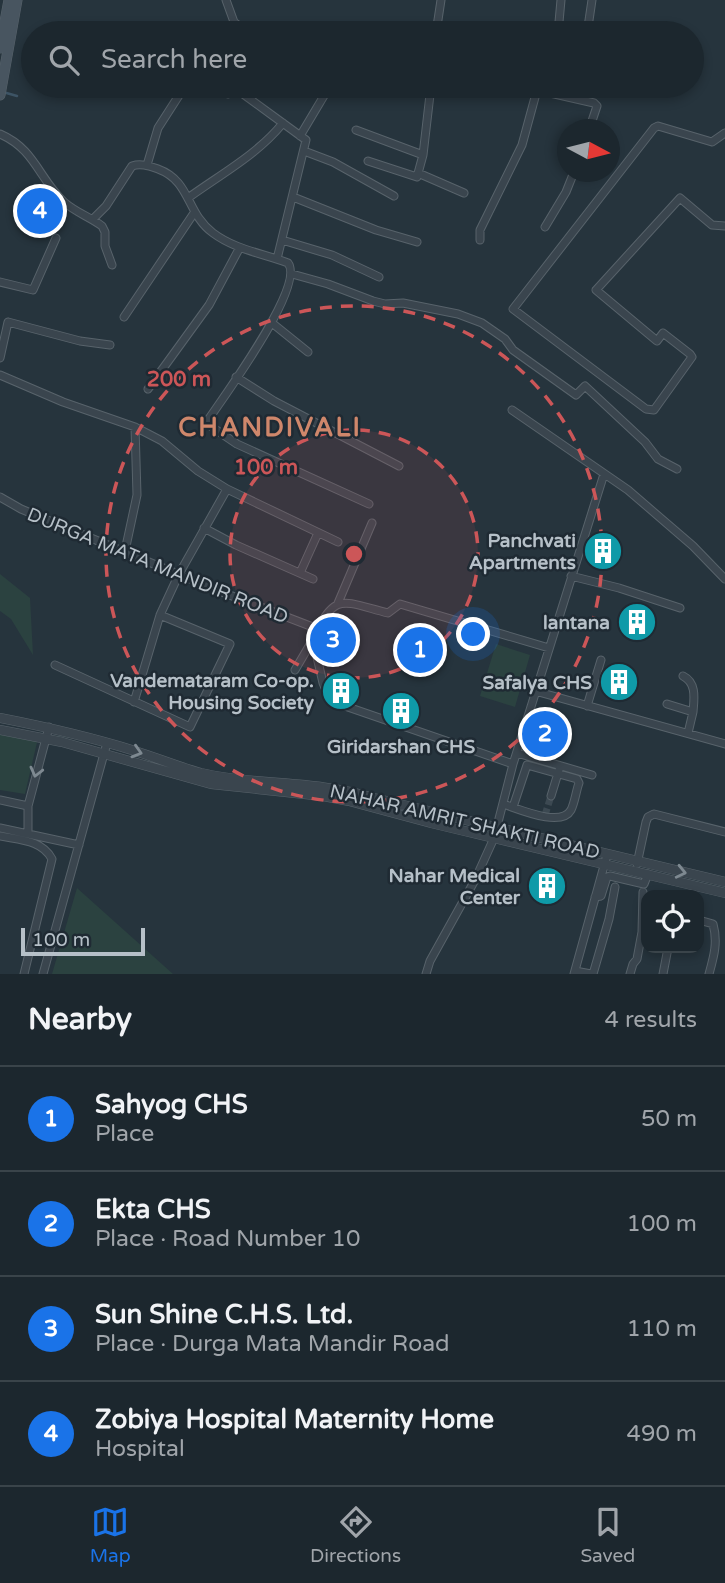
<!DOCTYPE html>
<html lang="en">
<head>
<meta charset="utf-8">
<style>
  body { margin:0; font-family:"Varela Round",sans-serif; background:#29333a; color:#f1f3f6 }
  .controls { position:absolute; right:21px; bottom:21px; display:grid; overflow:hidden; border-radius:14px; box-shadow:0 4px 10px #0003 }
  .controls button { width:63px; height:63px; display:grid; place-items:center; padding:0; border:0; border-bottom:2px solid #3a444a; background:#1c272e; color:#f1f3f6; font:35px sans-serif }
  .compass { position:absolute; left:557px; top:119px; width:63px; height:63px; border-radius:50%; background:#1c272e; box-shadow:0 4px 10px #0003; rotate:97deg }
  .scale { position:absolute; left:21px; bottom:18px; width:124px; box-sizing:border-box; padding-left:7px; border:4px solid #b6c0c8; border-top:0; font-size:19px; line-height:24px; white-space:nowrap; color:#b6c0c8; -webkit-text-stroke:5px #1f2a33; paint-order:stroke }
  .you { position:absolute; left:474px; top:635px; width:24px; height:24px; margin:-18px; border:5px solid #fff; border-radius:50%; background:#1a73e8; box-shadow:0 0 0 10px #1a73e833 }
  .badge { display:grid; place-items:center; width:46px; height:46px; border-radius:50%; background:#1a73e8; color:#fff; font-size:23px; font-weight:700 }
  .pin { position:absolute; translate:-50% -50%; border:4px solid #fff; box-shadow:0 2px 7px #0006 }
  .list { margin:0; padding:0; list-style:none }
  h2 { display:flex; justify-content:space-between; align-items:center; height:91px; margin:0; padding:0 28px; font-size:30px }
  h2 small { font-size:23px; font-weight:400; color:#a0a5aa }
  .list li { display:grid; grid-template-columns:46px 1fr auto; gap:21px; align-items:center; box-sizing:border-box; height:105px; padding:0 28px; border-top:2px solid #3a444a }
  .list b { display:block; font-size:26px; white-space:nowrap }
  .list p { margin:0; font-size:23px; white-space:nowrap; color:#a0a5aa }
  .list em { font-size:23px; font-style:normal; color:#a0a5aa }
  .icon { flex:none; width:38px; height:38px; fill:none; stroke:currentColor; stroke-width:2; stroke-linecap:round; stroke-linejoin:round }
  .map { position:relative; flex:none; width:725px; height:974px; overflow:hidden }
  .search { position:absolute; background:#1c272e; box-shadow:0 4px 10px #0003; left:21px; right:21px; top:21px; height:77px; display:flex; align-items:center; gap:18px; box-sizing:border-box; padding:0 24px; border-radius:38px; color:#a0a5aa; font-size:26px }
  .sheet { height:511px; background:#1c272e }
  nav { display:flex; justify-content:space-around; align-items:center; box-sizing:border-box; height:98px; border-top:2px solid #3a444a; background:#1c272e; font-size:19px; color:#a0a5aa }
  nav a { display:grid; justify-items:center; gap:4px }
  nav .on { color:#1a73e8 }
  .map>svg:first-child { display:block }
  .green { fill:#2b4240 }
  .lines { fill:none; stroke-linecap:round; stroke-linejoin:round }
  .stream { stroke:#3d5465; stroke-width:2.5 }
  .minor-tunnel { stroke:#3c4952; stroke-width:7; stroke-dasharray:7 3.5; stroke-linecap:butt }
  .minor-casing { stroke:#58636b; stroke-width:9 }
  .tertiary-casing { stroke:#58636b; stroke-width:10 }
  .secondary-casing { stroke:#58636b; stroke-width:11 }
  .minor { stroke:#3a454e; stroke-width:7 }
  .tertiary { stroke:#3a454e; stroke-width:9 }
  .secondary { stroke:#485560; stroke-width:10 }
  .oneway { stroke:#7e8991 }
  .ring { fill:none; stroke:#cc5658; stroke-width:3.5; stroke-dasharray:12 9 }
  .labels { text-anchor:middle; stroke-width:5; stroke-linejoin:round; paint-order:stroke }
  .poi-label { font-size:19px; font-weight:bold; fill:#b6c0c8; stroke:#1f2a33; text-anchor:end }
  .street-label { font-size:19px; fill:#b6c0c8; stroke:#1f2a33 }
  .district-label { font-size:26px; font-weight:bold; letter-spacing:2px; fill:#cf876b; stroke:#1f2a33 }
  .centre { fill:#cc5658; stroke:#1f2a33; stroke-width:3.5 }
  .ring-label { font-size:21px; text-anchor:middle; font-weight:bold; fill:#cc5658; stroke:#1f2a33; stroke-width:5; stroke-linejoin:round; paint-order:stroke }
</style>
</head>
<body>
<div class="map">
<svg width="725" height="974" viewBox="0 0 725 974">
  <rect width="100%" height="100%" fill="#26343d"/>
  <path class="green" d="M0 574 30 598 33 655 11 619 0 611Z
    M496 644 530 655 515 707 480 696Z
    M0 731 38 738 25 794 0 790Z
    M77 888 173 974H52Z"/>
  <g class="lines">
    <path class="stream" d="M3 92 17 96"/>
    <path class="minor-tunnel" d="M545 815 551 796"/>
    <g class="minor-casing">
      <path id="minor" d="M226 0 234 22 248 33
        M561 0 559 22 562 26 588 27 592 0
        M225 33 234 22
        M436 33 441 0
        M216 86 228 94 239 91 306 140 277 259
        M537 90 594 103 597 106 589 130
        M356 130 423 155
        M725 133 712 142 658 126 654 128 513 309 646 409 654 410 692 357 690 354 663 333 657 341 596 290 680 198 712 225 725 226
        M0 134C35 149 39 179 64 202 75 212 90 217 102 226L105 232V246L112 265
        M300 136 328 89 348 86
        M304 151 333 162 394 196
        M368 161 417 177 423 155 431 86
        M147 165 158 128 185 86
        M418 173 464 193
        M293 197 376 230 417 242
        M188 198C221 174 257 155 283 123
        M93 219 106 206 132 166C141 163 149 166 158 169 191 181 186 213 213 233 236 250 262 253 288 263 306 286 222 399 206 423L237 444 369 504
        M545 227 566 192 574 172
        M282 240 332 255 379 277
        M480 240V230L522 145 537 90 516 86
        M292 274 328 284 373 301 385 304 403 303 458 314 482 323 505 339 513 350 576 395 585 386 645 442 658 459 677 469
        M0 282 33 290 56 238
        M124 317 194 213
        M272 323 308 352
        M0 358 8 322 80 341 110 345
        M0 375 63 402 135 427 162 441 198 471 227 489 338 542
        M236 377 274 401 399 466
        M148 389 209 305 239 249
        M512 410 628 490 693 546 725 579
        M0 497 21 509 214 589 318 629
        M204 528 236 545 313 579
        M125 551 137 495 135 427
        M300 573 318 533
        M571 576 619 588 680 608
        M338 603 372 523
        M55 665 190 727 230 644 160 615
        M295 670 312 641
        M683 676C697 683 694 699 693 712
        M535 691 725 744
        M134 702 160 615 179 574 227 489
        M667 704 693 712 688 733
        M587 706 601 660
        M49 727 28 806V834L79 845
        M517 753 592 775
        M513 764 342 705 329 697 323 683 313 640C335 591 341 601 388 613L400 604 549 648
        M551 796 559 770
        M0 800 28 806
        M503 804C519 809 561 828 571 810 575 802 576 791 579 783L577 779 527 765 513 807
        M0 828 28 834
        M0 836C20 840 42 840 52 859L24 974
        M637 864 646 822 648 817 654 814 725 832
        M595 897 601 896 607 877 610 876 644 884 648 874
        M699 920 713 924C718 942 714 956 709 974
        M575 971 591 974
        M43 974 107 743
        M426 974 430 961 475 880 494 838 513 764 604 474
        M574 974 607 855
        M593 974 609 919 615 887
        M630 974 633 964 637 959 642 932 643 892
        M663 974 668 948"/>
    </g>
    <g class="tertiary-casing">
      <path id="tertiary" d="M0 718C46 727 90 737 135 751 157 758 179 767 201 773 257 786 315 780 370 797L725 882
        M0 730 62 742 211 784 323 796 349 801 431 823 725 893"/>
    </g>
    <g class="secondary-casing">
      <path id="secondary" d="M0 48 9 0
        M0 95 17 0"/>
    </g>
    <use href="#minor" class="minor"/>
    <use href="#tertiary" class="tertiary"/>
    <use href="#secondary" class="secondary"/>
  </g>
  <defs><path id="oneway-chevron" d="M-2-3.5L2.5 0L-2 3.5" fill="none" stroke-width="1.6" stroke-linecap="round" stroke-linejoin="round" transform="scale(1.75)"/></defs>
  <g class="oneway">
    <use href="#oneway-chevron" transform="translate(137 752) rotate(17)"/>
    <use href="#oneway-chevron" transform="translate(36 772) rotate(104)"/>
    <use href="#oneway-chevron" transform="translate(681 872) rotate(13)"/>
  </g>
  <circle cx="354" cy="554" r="124" fill="#cc5658" fill-opacity=".12"/>
  <g class="ring">
    <circle cx="354" cy="554" r="124"/>
    <circle cx="354" cy="554" r="248"/>
  </g>
  <defs>
    <g id="building-disc" transform="scale(2.0125)"><circle r="9.5" fill="#0f9aa8" stroke="#1f2a33"/><path d="M-4-6H4V6H1V3H-1V6H-4ZM-2.5-4.3h1.7v1.8h-1.7ZM.8-4.3h1.7v1.8H.8ZM-2.5-1h1.7V.8h-1.7ZM.8-1h1.7V.8H.8Z" fill="#fff"/></g>
  </defs>
  <g fill-rule="evenodd">
    <use href="#building-disc" x="603" y="551"/>
    <use href="#building-disc" x="637" y="622"/>
    <use href="#building-disc" x="619" y="682"/>
    <use href="#building-disc" x="341" y="691"/>
    <use href="#building-disc" x="401" y="711"/>
    <use href="#building-disc" x="547" y="886"/>
  </g>
  <g class="labels">
    <g class="poi-label">
      <text x="576" y="547">Panchvati<tspan x="576" dy="22">Apartments</tspan></text>
      <text x="610" y="629">lantana</text>
      <text x="314" y="687">Vandemataram Co-op.<tspan x="314" dy="22">Housing Society</tspan></text>
      <text x="592" y="689">Safalya CHS</text>
      <text x="401" y="753" text-anchor="middle">Giridarshan CHS</text>
      <text x="520" y="882">Nahar Medical<tspan x="520" dy="22">Center</tspan></text>
    </g>
    <g class="street-label">
      <text transform="translate(158 565) rotate(22)" y="7">DURGA MATA MANDIR ROAD</text>
      <text transform="translate(465 821) rotate(13)" y="7">NAHAR AMRIT SHAKTI ROAD</text>
    </g>
    <g class="district-label">
      <text x="270" y="436">CHANDIVALI</text>
    </g>
  </g>
  <circle cx="354" cy="554" r="10" class="centre"/>
  <g class="ring-label">
    <text x="179" y="386">200 m</text>
    <text x="266" y="474">100 m</text>
  </g>
</svg>
<div class="controls">
<button><svg class="icon" aria-label="locate" viewBox="0 0 24 24"><circle cx="12" cy="12" r="6"/><path d="M12 2v4M12 18v4M2 12h4M18 12h4"/></svg></button>
</div>
<svg class="compass" viewBox="-18 -18 36 36"><path d="M0-13l5 13h-10z" fill="#e53935"/><path d="M0 13l5-13h-10z" fill="#a0a5aa"/></svg>
<div class="scale">100 m</div>
<div class="you"></div>
<div class="pin badge" style="left:420px;top:650px">1</div>
<div class="pin badge" style="left:545px;top:734px">2</div>
<div class="pin badge" style="left:333px;top:640px">3</div>
<div class="pin badge" style="left:40px;top:211px">4</div>
<div class="search"><svg class="icon" aria-label="search" viewBox="0 0 24 24"><circle cx="10" cy="10" r="6"/><path d="M15 15l6 6"/></svg>Search here</div>
</div>
<section class="sheet">
<h2>Nearby<small>4 results</small></h2>
<ul class="list">
<li><span class="badge">1</span><div><b>Sahyog CHS</b><p>Place</p></div><em>50 m</em></li>
<li><span class="badge">2</span><div><b>Ekta CHS</b><p>Place · Road Number 10</p></div><em>100 m</em></li>
<li><span class="badge">3</span><div><b>Sun Shine C.H.S. Ltd.</b><p>Place · Durga Mata Mandir Road</p></div><em>110 m</em></li>
<li><span class="badge">4</span><div><b>Zobiya Hospital Maternity Home</b><p>Hospital</p></div><em>490 m</em></li>
</ul>
</section>
<nav>
<a class="on"><svg class="icon" aria-label="map" viewBox="0 0 24 24"><path d="M3 6l6-2 6 2 6-2v14l-6 2-6-2-6 2zM9 4v14M15 6v14"/></svg>Map</a>
<a><svg class="icon" aria-label="directions" viewBox="0 0 24 24"><path d="M12 3l9 9-9 9-9-9zM9 14v-3h6M13 9l2 2-2 2"/></svg>Directions</a>
<a><svg class="icon" aria-label="saved" viewBox="0 0 24 24"><path d="M7 4h10v16l-5-4-5 4z"/></svg>Saved</a>
</nav>
</body>
</html>
